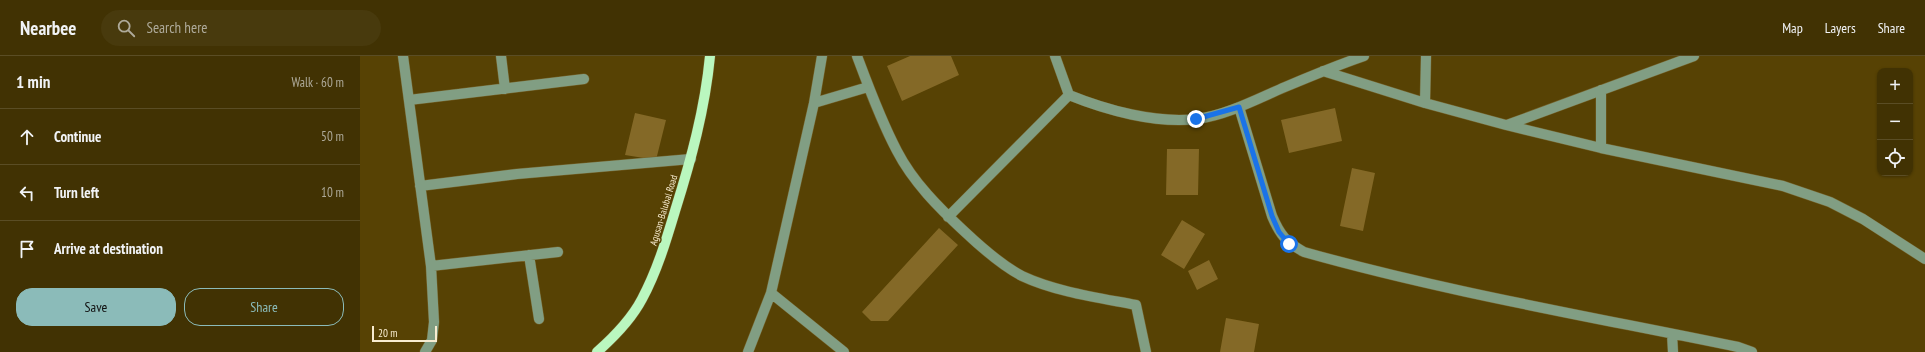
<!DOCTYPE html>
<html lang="en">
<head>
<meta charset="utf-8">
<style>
  body { margin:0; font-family:"PT Sans Narrow",sans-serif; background:#483a0d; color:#f1f3f6 }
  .controls { position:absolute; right:12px; top:12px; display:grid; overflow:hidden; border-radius:8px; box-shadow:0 1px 3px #0004 }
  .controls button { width:36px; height:36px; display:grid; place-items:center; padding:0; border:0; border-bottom:1px solid #5a4d25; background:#413203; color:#f1f3f6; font:20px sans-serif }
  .scale { position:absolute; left:12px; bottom:10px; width:65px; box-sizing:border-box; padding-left:4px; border:2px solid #f8ecd0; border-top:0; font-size:11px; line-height:14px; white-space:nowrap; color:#f8ecd0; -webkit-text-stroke:3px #574204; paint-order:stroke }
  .stop { position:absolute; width:12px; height:12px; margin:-9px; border:3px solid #1a73e8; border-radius:50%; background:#fff }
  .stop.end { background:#1a73e8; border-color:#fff; box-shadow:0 1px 4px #0008 }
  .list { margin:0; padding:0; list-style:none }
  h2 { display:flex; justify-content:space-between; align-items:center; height:52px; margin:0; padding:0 16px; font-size:17px }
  h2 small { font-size:13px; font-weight:400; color:#aeaa9a }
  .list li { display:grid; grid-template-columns:26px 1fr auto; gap:12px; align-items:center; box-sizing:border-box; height:56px; padding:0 16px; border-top:1px solid #5a4d25 }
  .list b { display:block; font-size:15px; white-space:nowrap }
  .list em { font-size:13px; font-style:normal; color:#aeaa9a }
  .actions { display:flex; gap:8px; padding:12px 16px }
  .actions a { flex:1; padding:9px 0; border:1px solid #8bbbb9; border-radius:16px; text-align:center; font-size:14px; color:#8bbbb9 }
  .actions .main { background:#8bbbb9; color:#111 }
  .icon { flex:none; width:22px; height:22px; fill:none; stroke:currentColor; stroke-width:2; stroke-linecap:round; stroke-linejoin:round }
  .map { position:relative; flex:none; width:1565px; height:296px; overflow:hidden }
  header { display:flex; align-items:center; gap:24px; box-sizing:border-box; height:56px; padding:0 20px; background:#413203; border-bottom:1px solid #5a4d25 }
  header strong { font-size:19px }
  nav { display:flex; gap:22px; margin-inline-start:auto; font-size:14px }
  .search { width:280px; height:36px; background:#483a0d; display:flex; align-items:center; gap:10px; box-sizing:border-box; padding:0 14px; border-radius:22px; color:#aeaa9a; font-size:15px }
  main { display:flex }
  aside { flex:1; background:#413203 }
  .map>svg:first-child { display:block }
  .building { fill:#846927 }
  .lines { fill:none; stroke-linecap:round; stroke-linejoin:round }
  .minor-casing { stroke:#746129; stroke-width:11 }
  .major-casing { stroke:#746129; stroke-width:11 }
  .minor { stroke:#819e83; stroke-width:10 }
  .major { stroke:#baf7bf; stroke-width:10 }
  .route { stroke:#1a73e8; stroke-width:5 }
  .labels { text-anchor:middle; stroke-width:3; stroke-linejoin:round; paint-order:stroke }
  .street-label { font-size:10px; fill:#f8ecd0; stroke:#574204 }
</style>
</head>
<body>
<header>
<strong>Nearbee</strong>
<div class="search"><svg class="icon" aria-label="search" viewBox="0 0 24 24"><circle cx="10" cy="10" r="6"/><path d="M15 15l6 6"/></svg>Search here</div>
<nav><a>Map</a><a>Layers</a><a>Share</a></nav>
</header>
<main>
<aside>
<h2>1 min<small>Walk · 60 m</small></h2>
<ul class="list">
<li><svg class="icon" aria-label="ahead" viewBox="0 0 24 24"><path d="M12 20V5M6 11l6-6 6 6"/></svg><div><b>Continue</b></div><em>50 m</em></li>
<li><svg class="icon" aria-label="left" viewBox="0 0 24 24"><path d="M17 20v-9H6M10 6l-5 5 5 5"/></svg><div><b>Turn left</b></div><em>10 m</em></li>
<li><svg class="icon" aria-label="arrive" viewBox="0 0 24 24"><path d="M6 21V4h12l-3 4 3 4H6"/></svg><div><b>Arrive at destination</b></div></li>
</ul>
<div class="actions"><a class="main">Save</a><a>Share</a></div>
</aside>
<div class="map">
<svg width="1565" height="296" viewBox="0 0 1565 296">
  <rect width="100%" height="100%" fill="#574204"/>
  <path class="building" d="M550 0H591L599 19 542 45 527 10Z
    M975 52 982 85 929 97 921 64Z
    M275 57 306 64 296 104 265 99Z
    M807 93H839L838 139H806Z
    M992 112 1015 117 1003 175 980 170Z
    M822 164 845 178 824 213 801 199Z
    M579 172 598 189 528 265H511L502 256Z
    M849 204 858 223 837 234 828 215Z
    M866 262 899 268 894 296H860Z"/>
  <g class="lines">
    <g class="minor-casing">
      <path id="minor" d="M43 0 71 210 74 266 72 284 65 296
        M141 0 145 33
        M497 0C509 32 521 65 537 95 553 126 579 152 605 176 622 192 641 209 662 220 696 236 740 242 776 249L786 296
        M695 0 709 39C746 54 796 68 837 63 867 59 897 43 925 31 951 20 978 9 1004 0
        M963 15 1065 47 1146 69 1241 92 1423 130 1470 146 1503 163 1565 203
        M49 44 224 23
        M454 47 508 31
        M1065 47 1066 0
        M879 51 912 160C920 179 926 186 944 196 1086 236 1233 261 1378 291L1392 296
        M1147 69 1334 0
        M1241 92V34
        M60 130 157 118 331 103
        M588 161 709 39
        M169 199 179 263
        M71 210 198 196
        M411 237 484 296
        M1312 278 1313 296
        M388 296 411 237 454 47 462 0"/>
    </g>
    <g class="major-casing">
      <path id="major" d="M237 296C254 281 271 264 282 243 297 215 306 185 315 155 331 104 345 53 350 0"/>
    </g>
    <use href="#minor" class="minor"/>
    <use href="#major" class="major"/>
  </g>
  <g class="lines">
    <path class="route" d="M836 63 879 51 912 160 919 176 929 188"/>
  </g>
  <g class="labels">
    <g class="street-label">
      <text transform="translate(303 154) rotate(-73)" y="4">Agusan-Balubal Road</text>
    </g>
  </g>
</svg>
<div class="controls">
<button>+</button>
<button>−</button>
<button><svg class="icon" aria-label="locate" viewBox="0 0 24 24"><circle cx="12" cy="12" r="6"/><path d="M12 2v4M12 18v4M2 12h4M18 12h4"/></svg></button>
</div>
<div class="scale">20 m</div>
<div class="stop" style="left:929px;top:188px"></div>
<div class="stop end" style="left:836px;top:63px"></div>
</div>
</main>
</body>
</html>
